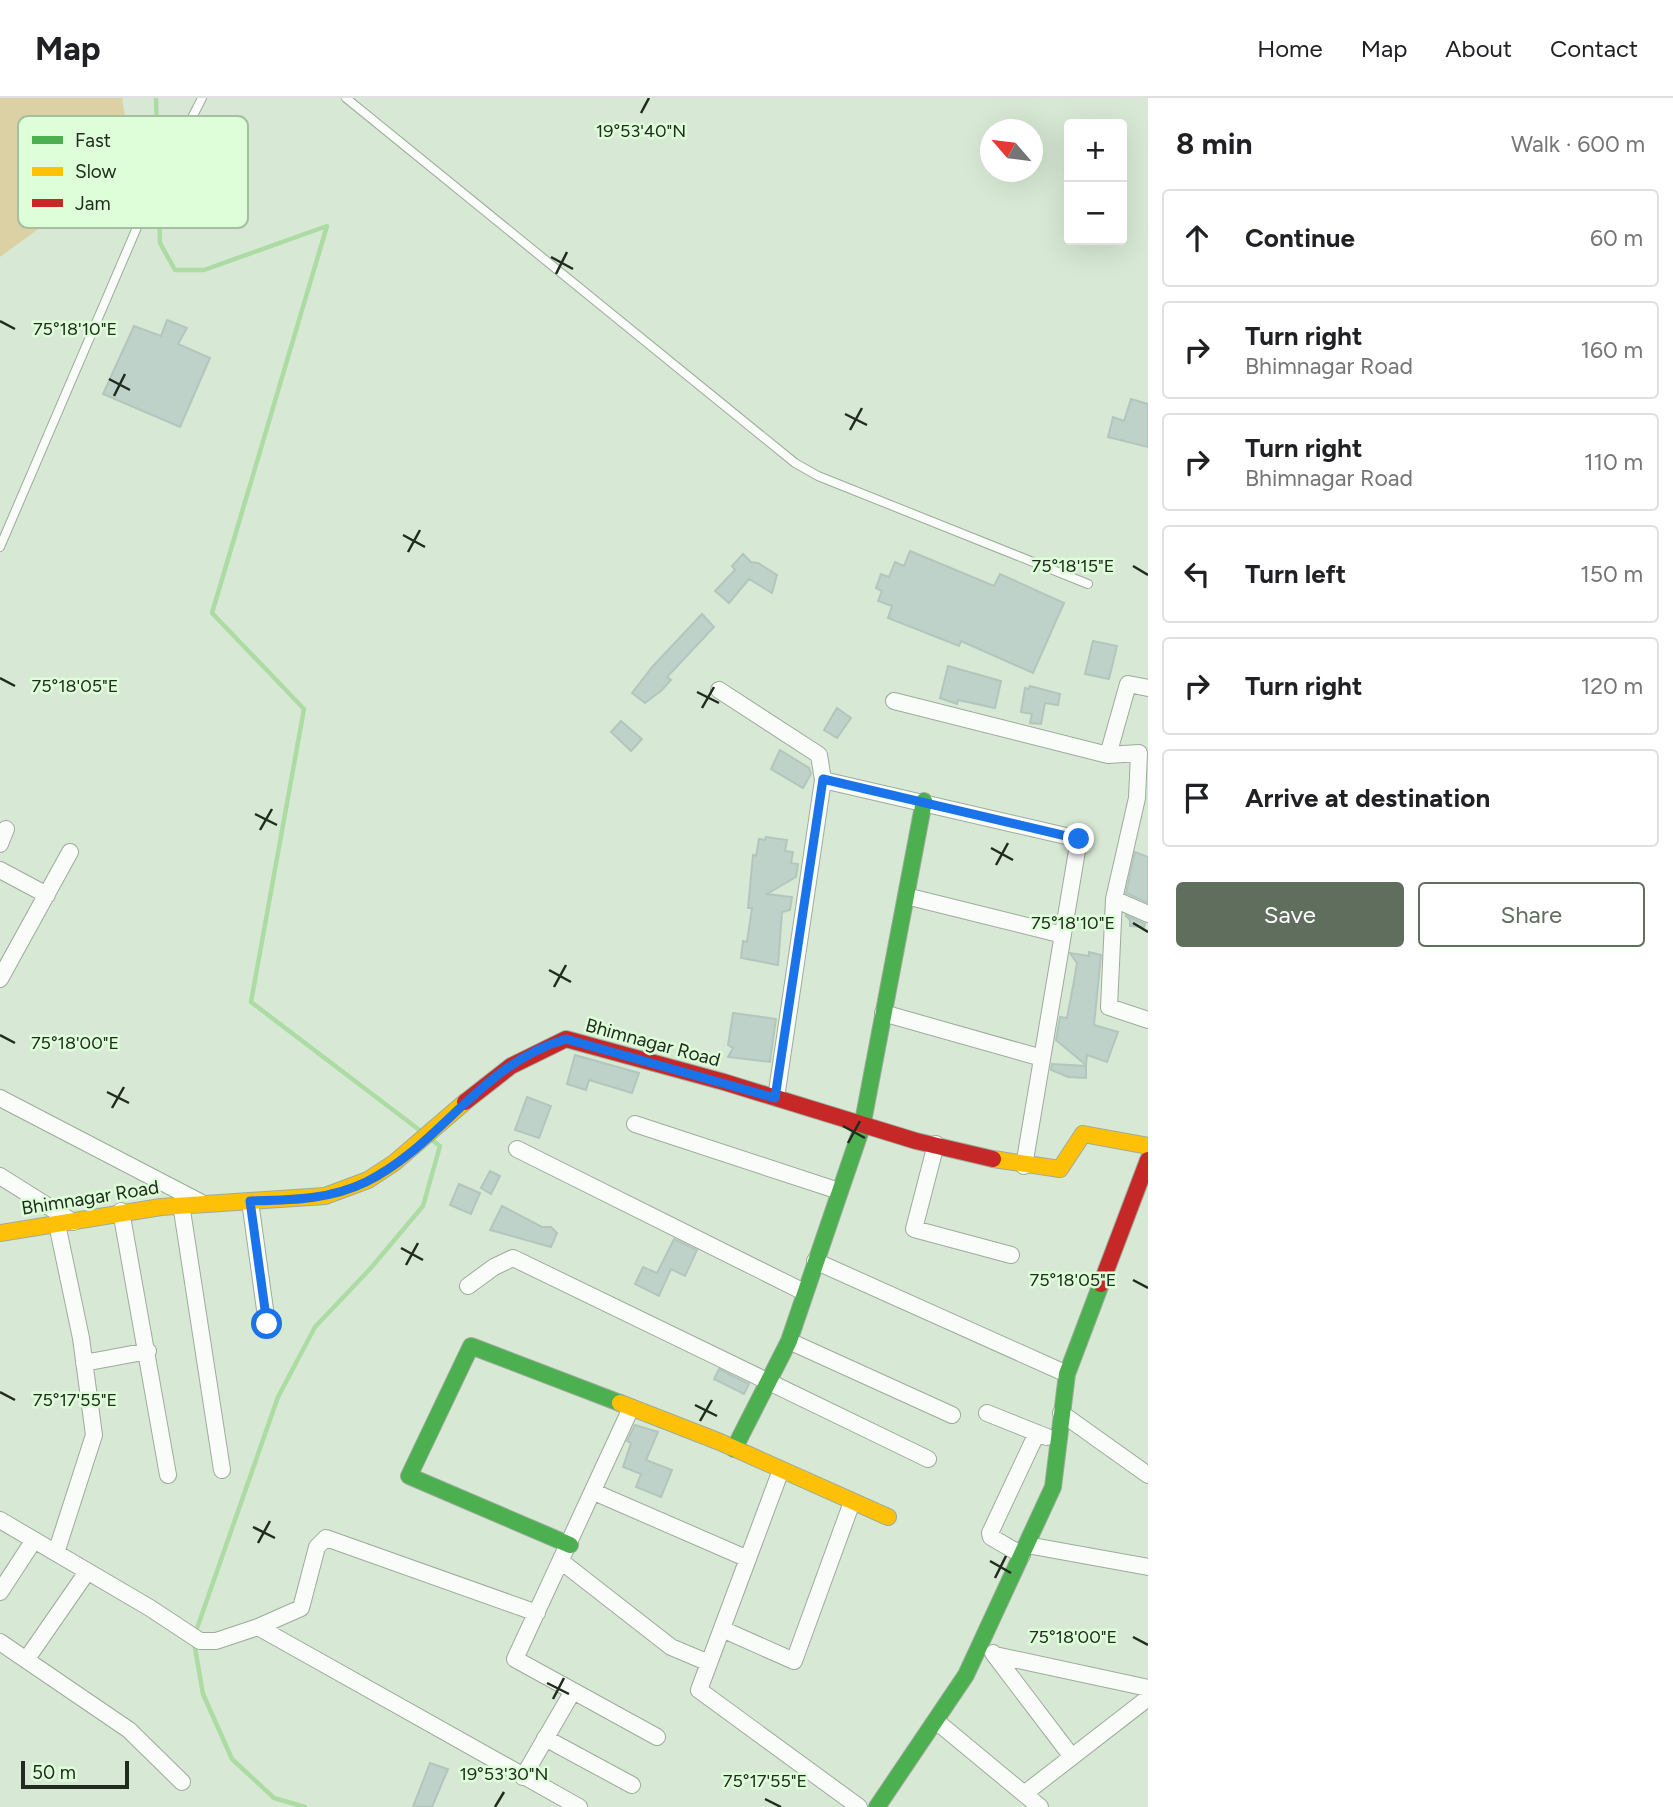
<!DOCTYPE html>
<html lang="en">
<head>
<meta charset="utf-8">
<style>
  body { margin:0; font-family:Figtree,sans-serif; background:#f2f2f2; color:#202124 }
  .controls { position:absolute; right:21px; top:21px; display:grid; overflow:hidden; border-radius:7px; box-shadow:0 7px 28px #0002 }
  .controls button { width:63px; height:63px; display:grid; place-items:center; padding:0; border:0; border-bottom:2px solid #e0e0e0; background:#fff; color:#202124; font:35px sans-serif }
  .compass { position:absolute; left:980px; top:21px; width:63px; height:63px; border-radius:50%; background:#fff; box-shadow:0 7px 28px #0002; rotate:298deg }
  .scale { position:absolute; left:21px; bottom:18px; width:108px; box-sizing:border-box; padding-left:7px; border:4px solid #202c1e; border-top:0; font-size:19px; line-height:24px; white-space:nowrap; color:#202c1e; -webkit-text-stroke:5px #defed9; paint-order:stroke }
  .stop { position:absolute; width:21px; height:21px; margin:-16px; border:5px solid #1a73e8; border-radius:50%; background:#fff }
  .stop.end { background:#1a73e8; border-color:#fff; box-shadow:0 2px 7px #0008 }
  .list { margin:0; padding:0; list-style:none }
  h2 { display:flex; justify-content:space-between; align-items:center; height:91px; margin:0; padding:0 28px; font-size:30px }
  h2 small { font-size:23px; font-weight:400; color:#757577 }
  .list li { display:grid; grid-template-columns:46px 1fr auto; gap:21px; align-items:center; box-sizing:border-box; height:98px; margin:0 14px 14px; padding:0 14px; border:2px solid #e0e0e0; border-radius:7px }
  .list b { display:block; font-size:26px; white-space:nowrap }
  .list p { margin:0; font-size:23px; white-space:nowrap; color:#757577 }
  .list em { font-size:23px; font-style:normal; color:#757577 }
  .actions { display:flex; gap:14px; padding:21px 28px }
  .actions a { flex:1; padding:16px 0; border:2px solid #606e5e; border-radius:7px; text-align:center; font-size:24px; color:#606e5e }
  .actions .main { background:#606e5e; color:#fff }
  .icon { flex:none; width:38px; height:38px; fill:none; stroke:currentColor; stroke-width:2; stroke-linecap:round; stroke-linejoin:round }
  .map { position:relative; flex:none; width:1148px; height:1709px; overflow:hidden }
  header { display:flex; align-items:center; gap:42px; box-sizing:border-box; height:98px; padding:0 35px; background:#fff; border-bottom:2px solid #e0e0e0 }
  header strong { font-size:33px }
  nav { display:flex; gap:38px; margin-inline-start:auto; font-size:24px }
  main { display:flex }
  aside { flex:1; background:#fff }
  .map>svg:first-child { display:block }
  .green { fill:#dcd1a5 }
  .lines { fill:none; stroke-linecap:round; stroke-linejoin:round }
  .stream { stroke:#acdca4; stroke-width:4.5 }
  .building { fill:#bfd2ca; stroke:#b3c6bd; stroke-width:2 }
  .lane-casing { stroke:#9eab9c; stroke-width:10 }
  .street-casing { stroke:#9eab9c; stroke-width:18 }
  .fast-casing { stroke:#9eab9c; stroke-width:18 }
  .slow-casing { stroke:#9eab9c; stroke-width:18 }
  .jam-casing { stroke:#9eab9c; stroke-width:18 }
  .lane { stroke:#f9fcf9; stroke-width:8 }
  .street { stroke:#f9fcf9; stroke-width:16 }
  .fast { stroke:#4caf50; stroke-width:16 }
  .slow { stroke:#ffc107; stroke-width:16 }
  .jam { stroke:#c62828; stroke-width:16 }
  .route { stroke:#1a73e8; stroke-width:9 }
  .ticks { fill:none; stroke:#202c1e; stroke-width:2.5 }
  .labels { text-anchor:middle; stroke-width:5; stroke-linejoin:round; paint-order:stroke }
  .street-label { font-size:19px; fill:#202c1e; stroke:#defed9 }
  .key { fill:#defed9; stroke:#a5bfa1; stroke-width:2 }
  .key-label { font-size:19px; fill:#202c1e }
  .ticks-label { font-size:18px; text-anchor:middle; fill:#202c1e; stroke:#defed9; stroke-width:5; stroke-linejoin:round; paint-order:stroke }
</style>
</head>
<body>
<header>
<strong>Map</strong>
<nav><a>Home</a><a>Map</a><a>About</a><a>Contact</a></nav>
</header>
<main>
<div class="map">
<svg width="1148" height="1709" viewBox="0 0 1148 1709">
  <rect width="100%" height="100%" fill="#d7e9d4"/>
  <path class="green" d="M0 0H122L132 62 0 159Z"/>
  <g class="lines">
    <path class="stream" d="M156 0 160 145 175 172H204L327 128 212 515 304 611 251 904 422 1034
      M195 1536 278 1299 315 1229 370 1171 423 1108 440 1048 432 1042
      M194 1544 203 1596 232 1661 274 1700 305 1709"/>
  </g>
  <path class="building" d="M167 222 187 230 178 246 210 260 180 329 103 296 134 228 161 238Z
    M1131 301 1148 306V349L1108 339 1113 319 1124 323Z
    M910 453 994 488 1000 476 1064 505 1033 575 961 543 959 548 888 520 892 508 878 503 882 493 876 490 881 476 889 479 895 464 904 468Z
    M743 456 751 464 758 465 777 477 772 495 749 481 729 505 715 493 735 472 732 468Z
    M702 516 714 529 667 579 671 582 662 592 645 605 632 595 653 568Z
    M1093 543 1117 548 1109 581 1085 576Z
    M948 568 1001 583 995 610 958 602 957 606 940 600Z
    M1030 588 1060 596 1058 607 1045 605 1041 626 1030 625 1032 616 1021 614 1025 590 1029 591Z
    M837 610 851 620 837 640 824 632Z
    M621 623 642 641 631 653 611 634Z
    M780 652 809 670 811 676 803 690 771 671Z
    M766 739 787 742 785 753 793 754 791 765 798 766 796 779 767 796 792 799 790 812 782 814 778 867 741 860 743 843 747 844 752 810H748L753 757 756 758 759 741 765 742Z
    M1135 754 1148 759V805L1126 795Z
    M1125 817 1145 826 1144 829 1130 828V822Z
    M1089 854 1101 857 1094 927 1118 934 1107 964 1087 957 1086 967 1056 942 1060 919 1067 920 1074 883 1077 865 1070 855 1089 858Z
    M733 915 776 921 770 964 728 959 733 950 728 947Z
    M575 957 639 975 632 995 589 982 586 992 567 986Z
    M1052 966 1086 968V980L1068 979 1051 972Z
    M527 999 551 1008 539 1040 515 1032Z
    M490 1073 500 1078 491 1096 481 1090Z
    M459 1086 480 1095 471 1116 450 1107Z
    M502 1108 542 1129H551L557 1135 551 1149 490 1132Z
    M674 1141 697 1152 685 1178 671 1171 659 1198 635 1186 643 1169 657 1175Z
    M719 1271 749 1286 744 1296 714 1281Z
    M635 1327 658 1334 646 1362 672 1372 661 1399 636 1389 641 1376 623 1369 631 1345 627 1343Z
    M430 1665 448 1671 432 1709H413Z"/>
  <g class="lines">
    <g class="lane-casing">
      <path id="lane" d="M346 0 795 365 818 378 1088 486
        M0 449 141 120 202 0"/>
    </g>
    <g class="street-casing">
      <path id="street" d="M719 592 819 657 823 682 776 1000
        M894 603 1108 657 1128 586 1148 590
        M1108 657 1139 655 1137 700 1114 801 1109 909 1148 922
        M823 682 1079 741 1024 1068
        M0 746 6 731
        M0 772 47 797
        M906 798 1063 837
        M1114 801 1148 816
        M0 881 70 754
        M883 915 1042 960
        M0 1000 200 1104
        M635 1026 839 1093
        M936 1046 914 1131 1011 1157
        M517 1051 804 1194
        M0 1078 73 1124
        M250 1103 267 1226
        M181 1106 222 1372
        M121 1113 168 1377
        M815 1163 1067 1276
        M468 1188 494 1169 513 1160 928 1361
        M789 1243 952 1317
        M84 1265 148 1253
        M631 1310 515 1561 657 1639
        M987 1315 1047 1339
        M1061 1315 1148 1377
        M781 1372 699 1592 859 1709
        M594 1394 748 1461
        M0 1422 150 1510 200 1543H216L258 1529 301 1510 317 1449 326 1440 537 1515
        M1027 1447 1148 1469
        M56 1455 94 1337 81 1240 57 1126
        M1022 1457 991 1439 990 1435 1037 1335
        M562 1464 671 1549 709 1565
        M0 1494 34 1442
        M258 1529 579 1709
        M722 1531 794 1563 852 1404
        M0 1544 129 1632 182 1684
        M993 1555 1072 1659
        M995 1557 1148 1590
        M26 1562 87 1474
        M936 1623 1040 1709
        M545 1640 632 1687
        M523 1679 573 1593
        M1024 1696 1148 1600"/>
    </g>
    <g class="fast-casing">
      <path id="fast" d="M734 1351 789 1243 862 1029 924 703
        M570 1447 409 1378 471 1248 620 1305
        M877 1709 966 1577 1053 1389 1067 1276 1101 1186"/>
    </g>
    <g class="slow-casing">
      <path id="slow" d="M993 1061 1060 1071 1083 1036 1148 1048
        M0 1135 161 1109 325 1098 368 1082 394 1065 465 1004
        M620 1305 720 1344 888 1419"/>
    </g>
    <g class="jam-casing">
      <path id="jam" d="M465 1004 511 968 566 941 724 984 916 1043 993 1061
        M1101 1186 1148 1062"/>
    </g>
    <use href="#lane" class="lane"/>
    <use href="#street" class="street"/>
    <use href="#fast" class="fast"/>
    <use href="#slow" class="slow"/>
    <use href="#jam" class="jam"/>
  </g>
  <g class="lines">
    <path class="route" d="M267 1226 250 1103C291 1102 329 1102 366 1084 441 1047 479 967 566 941L775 1000 823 681 1079 741"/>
  </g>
  <path class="ticks" d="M641 15 649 0M551 159 573 171M556 176 567 154M0 223 15 231M109 281 130 292M114 298 125 276M845 316 867 327M850 332 862 310M403 437 425 449M408 454 420 432M1133 468 1148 477M0 580 15 588M697 594 719 605M702 610 714 589M255 716 277 727M260 732 272 711M991 750 1013 762M996 767 1008 745M1133 825 1148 834M549 872 571 884M554 889 566 867M0 937 15 945M107 994 129 1005M112 1010 124 989M843 1028 865 1040M848 1045 860 1023M401 1150 423 1162M406 1167 418 1145M1133 1182 1148 1190M0 1294 15 1302M695 1307 717 1318M700 1323 712 1302M253 1429 275 1440M258 1445 270 1423M990 1463 1011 1475M995 1480 1006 1458M1133 1539 1148 1547M547 1585 569 1596M553 1601 564 1580M765 1701 781 1709M495 1709 504 1694"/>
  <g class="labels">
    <g class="street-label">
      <text transform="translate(653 944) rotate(15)" y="7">Bhimnagar Road</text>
      <text transform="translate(90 1099) rotate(-9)" y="7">Bhimnagar Road</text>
    </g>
  </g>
  <rect x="18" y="18" width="230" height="112" rx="10" class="key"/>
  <rect x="32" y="38" width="31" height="8" fill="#4caf50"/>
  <rect x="32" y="69" width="31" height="9" fill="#ffc107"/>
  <rect x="32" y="101" width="31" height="8" fill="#c62828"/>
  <g class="key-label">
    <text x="75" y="49">Fast</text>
    <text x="75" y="80">Slow</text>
    <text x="75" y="112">Jam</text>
  </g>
  <g class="ticks-label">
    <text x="641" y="39">19°53'40"N</text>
    <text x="75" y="237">75°18'10"E</text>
    <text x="1073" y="474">75°18'15"E</text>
    <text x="75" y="594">75°18'05"E</text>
    <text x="1073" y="831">75°18'10"E</text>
    <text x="75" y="951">75°18'00"E</text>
    <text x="1073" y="1188">75°18'05"E</text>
    <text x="75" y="1308">75°17'55"E</text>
    <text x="1073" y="1545">75°18'00"E</text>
    <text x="504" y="1682">19°53'30"N</text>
    <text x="765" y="1689">75°17'55"E</text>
  </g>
</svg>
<div class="controls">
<button>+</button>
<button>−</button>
</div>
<svg class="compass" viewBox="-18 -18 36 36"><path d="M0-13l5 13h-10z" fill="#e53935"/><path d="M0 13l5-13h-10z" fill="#757577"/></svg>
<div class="scale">50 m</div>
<div class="stop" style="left:267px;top:1226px"></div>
<div class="stop end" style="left:1079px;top:741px"></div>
</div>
<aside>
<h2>8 min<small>Walk · 600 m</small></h2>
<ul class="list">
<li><svg class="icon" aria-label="ahead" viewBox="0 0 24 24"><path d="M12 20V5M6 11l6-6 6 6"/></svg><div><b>Continue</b></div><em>60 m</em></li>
<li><svg class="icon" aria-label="right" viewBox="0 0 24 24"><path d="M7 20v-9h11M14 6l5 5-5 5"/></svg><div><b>Turn right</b><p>Bhimnagar Road</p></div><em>160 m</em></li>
<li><svg class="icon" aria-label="right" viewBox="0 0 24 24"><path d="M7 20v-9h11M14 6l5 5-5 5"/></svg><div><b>Turn right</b><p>Bhimnagar Road</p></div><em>110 m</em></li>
<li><svg class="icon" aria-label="left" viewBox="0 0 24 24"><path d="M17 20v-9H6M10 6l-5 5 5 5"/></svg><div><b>Turn left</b></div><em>150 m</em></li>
<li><svg class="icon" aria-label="right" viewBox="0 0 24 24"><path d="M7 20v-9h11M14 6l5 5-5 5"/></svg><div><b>Turn right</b></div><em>120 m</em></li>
<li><svg class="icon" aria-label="arrive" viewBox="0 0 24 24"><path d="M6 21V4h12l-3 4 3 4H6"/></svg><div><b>Arrive at destination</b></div></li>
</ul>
<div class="actions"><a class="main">Save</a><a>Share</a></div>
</aside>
</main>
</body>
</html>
